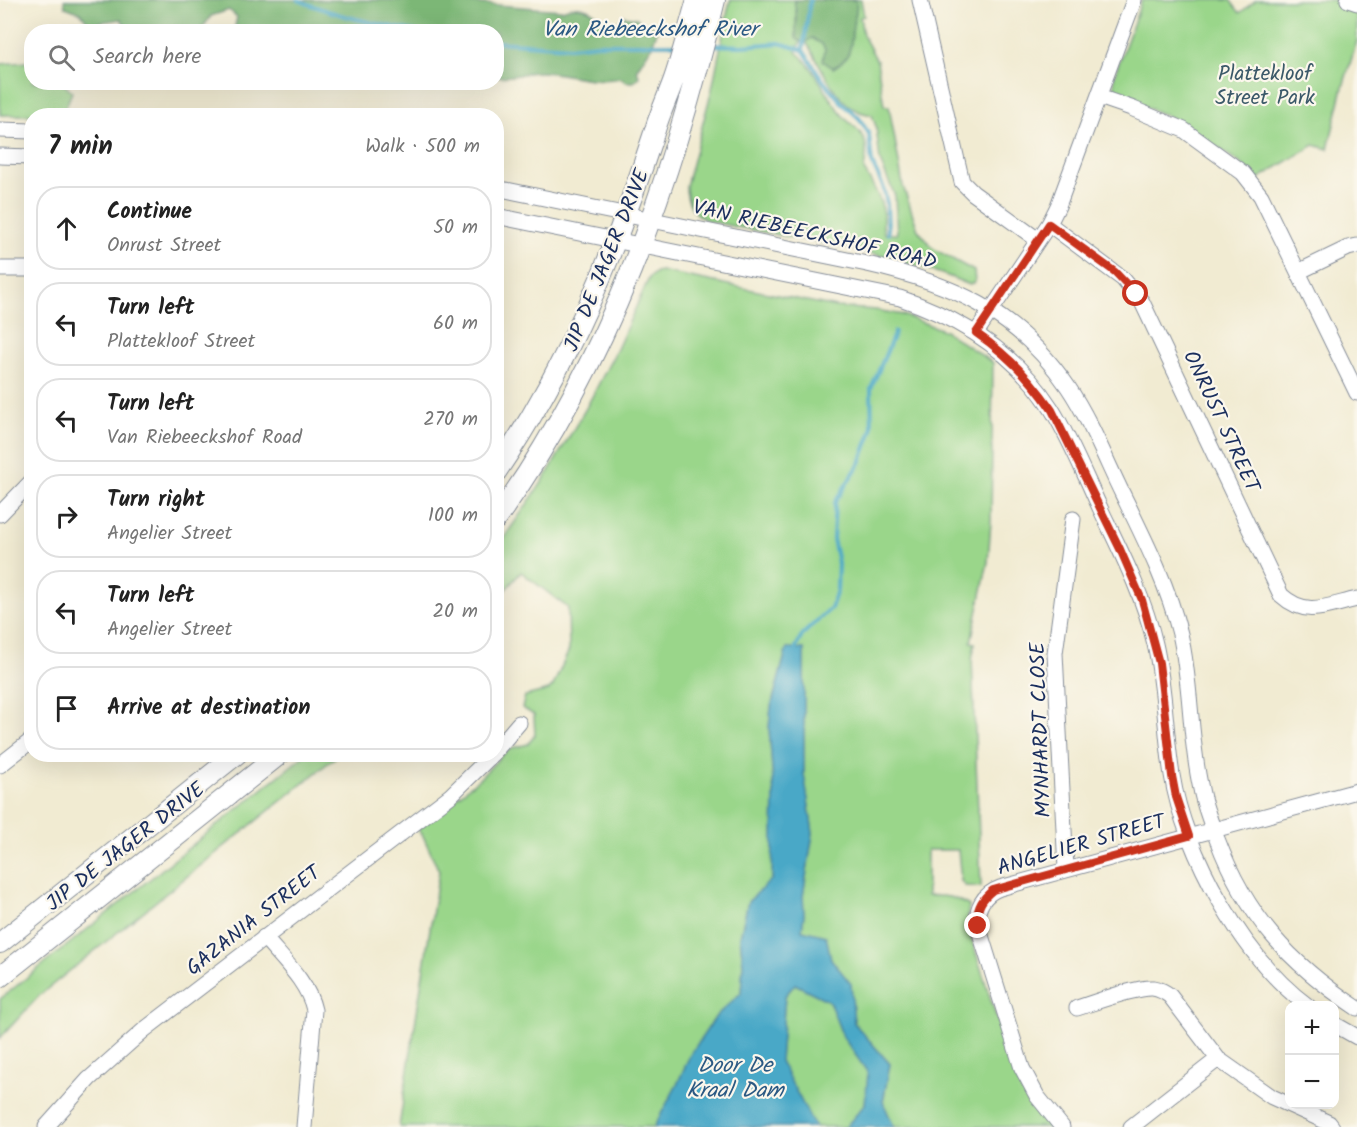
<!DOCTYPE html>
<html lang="en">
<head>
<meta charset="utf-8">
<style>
  body { margin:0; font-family:Kalam,sans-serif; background:#f2f2f2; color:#222 }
  .controls { position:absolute; right:18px; bottom:18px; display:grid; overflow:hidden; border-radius:12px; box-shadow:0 6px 24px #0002 }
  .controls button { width:54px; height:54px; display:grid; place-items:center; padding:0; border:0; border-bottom:2px solid #e0e0e0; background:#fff; color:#222; font:30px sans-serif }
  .stop { position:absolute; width:18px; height:18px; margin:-14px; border:4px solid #c8321e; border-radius:50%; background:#fff }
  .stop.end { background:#c8321e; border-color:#fff; box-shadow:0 2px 6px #0008 }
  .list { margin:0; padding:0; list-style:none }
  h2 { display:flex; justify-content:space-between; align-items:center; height:78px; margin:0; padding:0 24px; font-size:26px }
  h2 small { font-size:20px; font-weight:400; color:#767676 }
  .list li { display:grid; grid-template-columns:39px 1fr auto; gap:18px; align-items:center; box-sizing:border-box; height:84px; margin:0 12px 12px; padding:0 12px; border:2px solid #e0e0e0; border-radius:24px }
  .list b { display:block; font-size:22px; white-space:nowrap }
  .list p { margin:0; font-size:20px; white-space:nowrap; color:#767676 }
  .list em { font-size:20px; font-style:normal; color:#767676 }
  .icon { flex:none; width:33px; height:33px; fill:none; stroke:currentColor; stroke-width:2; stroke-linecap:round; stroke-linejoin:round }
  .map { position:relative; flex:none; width:1357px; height:1127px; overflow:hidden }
  .search { position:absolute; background:#fff; box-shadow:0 6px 24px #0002; left:24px; top:24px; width:480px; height:66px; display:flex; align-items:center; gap:15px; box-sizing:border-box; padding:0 21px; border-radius:24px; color:#767676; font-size:22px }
  .panel { position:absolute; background:#fff; box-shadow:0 6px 24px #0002; left:24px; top:108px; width:480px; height:654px; border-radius:24px }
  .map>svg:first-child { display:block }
  .green { fill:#9ad68a; stroke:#5a8274; stroke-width:1.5; fill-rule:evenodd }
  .forest { fill:#7bb776; stroke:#4b736a; stroke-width:1.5 }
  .water { fill:#48a8c7; stroke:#326c92; stroke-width:1.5 }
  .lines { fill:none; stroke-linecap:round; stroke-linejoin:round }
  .stream { stroke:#48a8c7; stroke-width:4 }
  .minor-casing { stroke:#868d98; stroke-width:17 }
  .major-casing { stroke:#868d98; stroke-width:22 }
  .minor { stroke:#fff; stroke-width:15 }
  .major { stroke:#fff; stroke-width:20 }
  .route { stroke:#c8321e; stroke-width:8 }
  .labels { text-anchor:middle; stroke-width:4.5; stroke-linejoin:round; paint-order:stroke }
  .park-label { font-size:21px; fill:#3b5969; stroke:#fbf7ec }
  .street-label { font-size:21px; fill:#1b2f5e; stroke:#fbf7ec }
  .water-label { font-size:22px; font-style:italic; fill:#2b5983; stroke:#fbf7ec }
</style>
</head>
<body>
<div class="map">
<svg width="1357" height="1127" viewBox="0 0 1357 1127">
  <rect width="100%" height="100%" fill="#fbf7ec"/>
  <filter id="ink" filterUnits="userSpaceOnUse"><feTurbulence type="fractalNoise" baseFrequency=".0167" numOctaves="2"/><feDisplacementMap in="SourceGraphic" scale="12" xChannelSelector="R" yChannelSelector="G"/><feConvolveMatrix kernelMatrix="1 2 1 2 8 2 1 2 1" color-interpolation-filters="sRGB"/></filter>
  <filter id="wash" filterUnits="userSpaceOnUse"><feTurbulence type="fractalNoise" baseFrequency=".008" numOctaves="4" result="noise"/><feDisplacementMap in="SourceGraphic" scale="24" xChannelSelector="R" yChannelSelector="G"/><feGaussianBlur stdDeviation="1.35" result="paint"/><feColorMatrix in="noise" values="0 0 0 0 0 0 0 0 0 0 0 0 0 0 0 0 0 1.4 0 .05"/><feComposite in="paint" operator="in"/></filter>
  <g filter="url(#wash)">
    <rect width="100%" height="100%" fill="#f1ebd2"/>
    <path class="green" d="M730 0H861L864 16 860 17 863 35 877 61 884 106H889L903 186 918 230 934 249 974 271 975 282 970 285C887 249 795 240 708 221 693 214 686 203 686 186L712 89ZM801 42H806C820 62 834 101 858 111 862 113 867 114 872 115L876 127 880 161 895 196 897 234H885C881 226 884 218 883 210 880 196 871 182 864 170 865 161 868 151 865 142 863 131 851 125 844 117 826 97 817 69 796 52Z
      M1142 0H1230L1240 13 1256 0H1335L1346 7 1357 10V41L1343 87 1328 149 1314 145 1258 179 1240 163 1177 120 1121 97 1115 89 1114 76Z
      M28 62 31 64 32 82 62 83 72 92 64 111 56 115H0V64Z
      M661 271 836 307 876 310 903 315 945 331 993 363 991 521 988 562 971 642 975 643 972 659 981 887 965 886 961 881 958 850H927V896C946 896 952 895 969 906L967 920 970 934 1015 1076 1028 1099 1049 1127H894L883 1102 890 1064 854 1023 851 984 831 959 826 936 802 930 804 914 803 896 813 833 804 774V649L787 648 771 707 769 728 774 795 772 880 748 902 740 937 743 964 741 993 717 1015 690 1055 677 1085 654 1127H399L439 871 423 836 418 829 480 778 502 755 512 748 528 744 535 735 534 715 522 708 525 696 549 690 553 686 569 650 568 608 521 572 497 599V548L543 481 585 410 617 349 649 278 656 272Z
      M306 754 338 755 41 994 0 1038V999Z
      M795 984 829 1001 843 1037 869 1073 865 1104 846 1127H815L780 1061 785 996Z"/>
    <path class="forest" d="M64 0H434L562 10C585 0 598 15 612 30L624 16 637 18 642 25H654L657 31 652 46 637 69 639 77 634 82H626L621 78C590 84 568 72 538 72 524 72 512 79 497 76L496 32 234 31 237 17 229 10 211 16 201 30 184 31 180 29 178 31 129 30 121 19 89 24 81 13 65 7Z
      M794 0H856C858 9 855 16 853 25 850 46 854 56 833 68L823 61 825 49 822 44 812 38 806 42H801L796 38V12Z"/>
    <path class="water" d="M787 648 804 649V774L813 833 803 896 804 914 802 930 826 936 831 959 851 984 854 1023 890 1064 883 1102 894 1127H846L865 1104 868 1073 843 1037 829 1001 795 984 785 996 780 1061 815 1127H654L677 1085 690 1055 717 1015 741 993 743 964 740 937 748 902 772 879 774 795 769 728 771 707Z"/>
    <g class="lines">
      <path class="stream" d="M298 0C336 16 376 24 417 32
        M810 0 803 50 824 82 842 103 859 118 869 134 872 163 883 186 887 204 888 234
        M496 42 570 47 598 44H678
        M710 45 742 46 779 43 803 50
        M795 649 803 634 831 608 837 590 838 563 833 539 835 502 860 463 872 430 871 389 895 332"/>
    </g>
  </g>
  <g filter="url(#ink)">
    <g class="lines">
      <g class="minor-casing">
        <path id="minor" d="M920 0 962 182 973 193 1038 240
          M1348 0 1357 3
          M1099 97 1131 108 1184 130 1243 173 1261 196 1357 393
          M0 130 32 131
          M0 156 32 157
          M496 188 867 264C952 283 1017 312 1068 387 1090 420 1105 458 1122 493 1144 538 1168 585 1180 634 1192 685 1189 738 1201 789 1204 806 1211 823 1217 839 1246 916 1289 963 1357 1008
          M496 216 900 298C962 319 1015 352 1051 408 1071 440 1085 476 1101 510 1122 554 1144 597 1155 644 1165 687 1165 732 1172 775 1184 853 1244 959 1308 1006
          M1049 224 1123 279 1142 302 1281 595C1306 618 1327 606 1357 599
          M0 269H32
          M1298 272 1348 248 1357 246
          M976 333 1049 224 1058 206 1134 0
          M0 514 32 481
          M496 750 519 723
          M0 765 32 740
          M1066 869 1055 653 1073 519
          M264 937C282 959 308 982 314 1010L304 1127
          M1077 1008C1096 1002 1135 987 1153 988 1159 989 1165 992 1170 996L1218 1059 1272 1097 1329 1123 1332 1127
          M1334 1024 1357 1037
          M46 1127 89 1079 144 1030 450 796 493 754
          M1062 1127 1037 1096 1022 1068 978 926C975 909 983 894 1000 888L1357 791
          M1131 1127 1218 1059"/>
      </g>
      <g class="major-casing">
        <path id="major" d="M496 472C569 365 615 252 655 130 660 113 668 96 674 79 683 53 689 26 697 0
          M496 519C608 364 671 184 715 0
          M0 943 237 754
          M0 977 280 754"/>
      </g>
      <use href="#minor" class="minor"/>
      <use href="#major" class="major"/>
    </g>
  </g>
  <g class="lines" filter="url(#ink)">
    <path class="route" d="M978 926C975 911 981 899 993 890L1189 836 1176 797 1172 776 1159 663 1142 600 1120 549 1052 410C1031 379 1007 354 976 333L1049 224 1115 272 1136 294"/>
  </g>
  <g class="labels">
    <g class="park-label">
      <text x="1265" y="80">Plattekloof<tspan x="1265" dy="24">Street Park</tspan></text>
    </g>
    <g class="street-label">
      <text transform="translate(815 234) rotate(13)" y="7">VAN RIEBEECKSHOF ROAD</text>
      <text transform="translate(606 260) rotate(-68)" y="7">JIP DE JAGER DRIVE</text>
      <text transform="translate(1222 421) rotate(65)" y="7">ONRUST STREET</text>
      <text transform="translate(1040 730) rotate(-92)" y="7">MYNHARDT CLOSE</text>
      <text transform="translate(1081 844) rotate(-16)" y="7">ANGELIER STREET</text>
      <text transform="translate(125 846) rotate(-38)" y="7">JIP DE JAGER DRIVE</text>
      <text transform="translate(253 920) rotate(-38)" y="7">GAZANIA STREET</text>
    </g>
    <g class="water-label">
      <text x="650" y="36">Van Riebeeckshof River</text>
      <text x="735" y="1072">Door De<tspan x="735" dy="25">Kraal Dam</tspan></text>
    </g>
  </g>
</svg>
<div class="controls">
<button>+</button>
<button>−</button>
</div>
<div class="stop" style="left:1136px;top:294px"></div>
<div class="stop end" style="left:978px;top:926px"></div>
<div class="search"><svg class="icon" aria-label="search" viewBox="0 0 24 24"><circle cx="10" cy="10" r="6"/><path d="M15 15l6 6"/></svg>Search here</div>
<section class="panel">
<h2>7 min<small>Walk · 500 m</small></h2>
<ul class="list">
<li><svg class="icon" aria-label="ahead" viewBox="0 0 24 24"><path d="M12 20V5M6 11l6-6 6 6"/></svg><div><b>Continue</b><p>Onrust Street</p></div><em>50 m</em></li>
<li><svg class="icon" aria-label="left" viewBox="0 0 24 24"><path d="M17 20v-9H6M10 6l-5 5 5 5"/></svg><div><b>Turn left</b><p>Plattekloof Street</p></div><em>60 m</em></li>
<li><svg class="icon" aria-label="left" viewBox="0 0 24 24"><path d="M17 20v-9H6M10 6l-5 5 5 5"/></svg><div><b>Turn left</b><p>Van Riebeeckshof Road</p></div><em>270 m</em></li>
<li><svg class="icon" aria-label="right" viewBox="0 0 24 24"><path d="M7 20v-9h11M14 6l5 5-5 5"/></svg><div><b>Turn right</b><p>Angelier Street</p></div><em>100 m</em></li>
<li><svg class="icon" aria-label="left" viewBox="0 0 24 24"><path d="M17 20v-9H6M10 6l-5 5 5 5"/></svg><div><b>Turn left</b><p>Angelier Street</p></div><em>20 m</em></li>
<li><svg class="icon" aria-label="arrive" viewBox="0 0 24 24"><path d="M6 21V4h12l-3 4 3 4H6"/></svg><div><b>Arrive at destination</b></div></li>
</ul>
</section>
</div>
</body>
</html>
